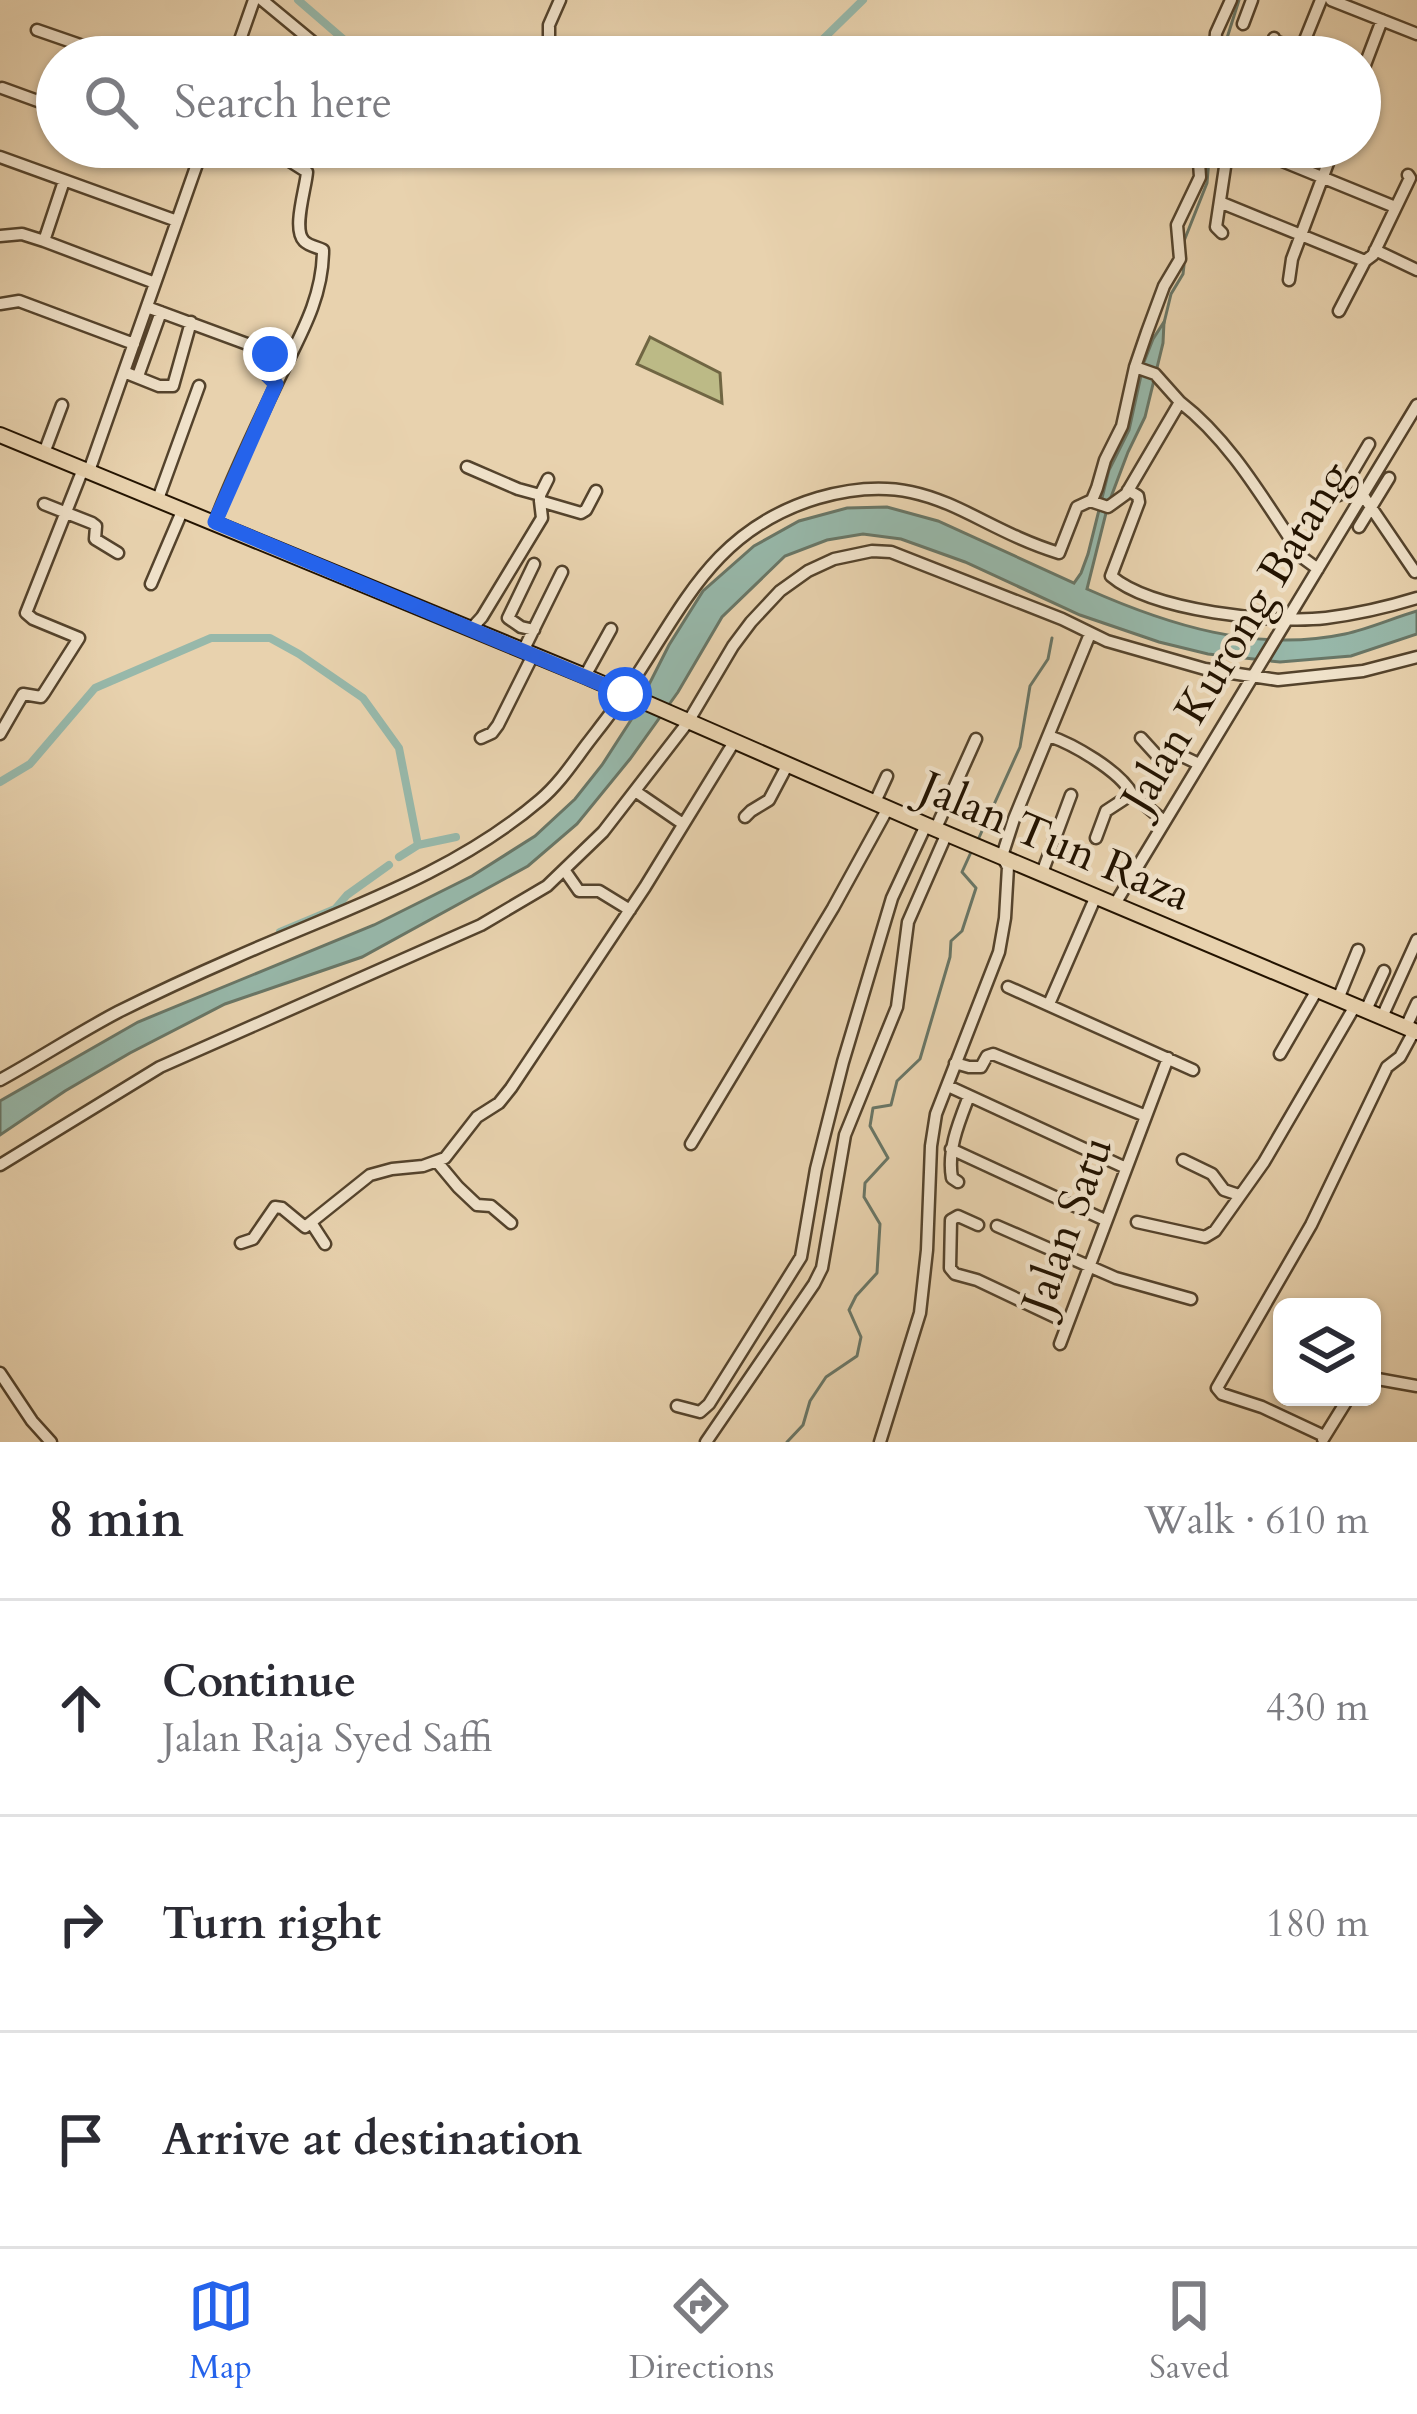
<!DOCTYPE html>
<html lang="en">
<head>
<meta charset="utf-8">
<style>
  body { margin:0; font-family:Cardo,serif; background:#f2f2f3; color:#2b2b33 }
  .controls { position:absolute; right:36px; bottom:36px; display:grid; overflow:hidden; border-radius:18px; box-shadow:0 3px 9px #0004 }
  .controls button { width:108px; height:108px; display:grid; place-items:center; padding:0; border:0; border-bottom:3px solid #e1e1e2; background:#fff; color:#2b2b33; font:60px sans-serif }
  .stop { position:absolute; width:36px; height:36px; margin:-27px; border:9px solid #2563eb; border-radius:50%; background:#fff }
  .stop.end { background:#2563eb; border-color:#fff; box-shadow:0 3px 12px #0008 }
  .list { margin:0; padding:0; list-style:none }
  h2 { display:flex; justify-content:space-between; align-items:center; height:156px; margin:0; padding:0 48px; font-size:51px }
  h2 small { font-size:39px; font-weight:400; color:#7c7c81 }
  .list li { display:grid; grid-template-columns:78px 1fr auto; gap:36px; align-items:center; box-sizing:border-box; height:216px; padding:0 48px; border-top:3px solid #e1e1e2 }
  .list b { display:block; font-size:45px; white-space:nowrap }
  .list p { margin:0; font-size:39px; white-space:nowrap; color:#7c7c81 }
  .list em { font-size:39px; font-style:normal; color:#7c7c81 }
  .icon { flex:none; width:66px; height:66px; fill:none; stroke:currentColor; stroke-width:2; stroke-linecap:round; stroke-linejoin:round }
  .map { position:relative; flex:none; width:1417px; height:1442px; overflow:hidden }
  .search { position:absolute; background:#fff; box-shadow:0 3px 9px #0004; left:36px; right:36px; top:36px; height:132px; display:flex; align-items:center; gap:30px; box-sizing:border-box; padding:0 42px; border-radius:66px; color:#7c7c81; font-size:45px }
  .sheet { height:804px; background:#fff }
  nav { display:flex; justify-content:space-around; align-items:center; box-sizing:border-box; height:168px; border-top:3px solid #e1e1e2; background:#fff; font-size:33px; color:#7c7c81 }
  nav a { display:grid; justify-items:center; gap:6px }
  nav .on { color:#2563eb }
  .map>svg:first-child { display:block }
  .green { fill:#bcba86; stroke:#706643; stroke-width:3 }
  .water { fill:#97b8aa; stroke:#697666; stroke-width:3 }
  .lines { fill:none; stroke-linecap:round; stroke-linejoin:round }
  .stream { stroke:#697666; stroke-width:3 }
  .canal { stroke:#97b8aa; stroke-width:8 }
  .minor-casing { stroke:#54432c; stroke-width:15 }
  .major-casing { stroke:#231300; stroke-width:18 }
  .minor { stroke:#f0e2ca; stroke-width:10 }
  .major { stroke:#e8d2ae; stroke-width:14 }
  .route { stroke:#2563eb; stroke-width:15 }
  .labels { text-anchor:middle; stroke-width:9; stroke-linejoin:round; paint-order:stroke }
  .street-label { font-size:45px; fill:#231300; stroke:#f0e2ca }
</style>
</head>
<body>
<div class="map">
<svg width="1417" height="1442" viewBox="0 0 1417 1442">
  <rect width="100%" height="100%" fill="#e8d2ae"/>
  <filter id="stains"><feTurbulence type="fractalNoise" baseFrequency=".00167" numOctaves="4"/><feColorMatrix values="0 0 0 0 .2 0 0 0 0 .09 0 0 0 0 .02 0 0 0 .5 -.17"/></filter>
  <radialGradient id="worn" r=".72"><stop offset=".6" stop-color="#630" stop-opacity="0"/><stop offset="1" stop-color="#630" stop-opacity=".3"/></radialGradient>
  <path class="green" d="M650 337 720 373 722 403 637 364Z"/>
  <path class="water" d="M1164 322 1163 343 1145 417 1128 452 1108 505 1087 589C1168 625 1256 653 1345 634 1369 629 1393 618 1417 611V634L1351 656 1280 662 1208 654 1159 642 1080 615 965 562 901 539 863 534 827 540 785 556 722 617 678 692 630 759 577 824 528 866 362 957 225 1004 130 1053 65 1091 0 1135V1101L138 1022 374 925 472 876 535 836 575 799 602 765 631 720 669 645 703 591 754 546 799 521 847 508 887 507 938 521 1074 583 1081 573 1088 554 1109 470 1129 430 1144 362 1153 339Z"/>
  <g class="lines">
    <path class="stream" d="M1221 57 1239 0
      M1184 249V241L1207 183 1210 147
      M1164 323 1171 294 1183 274 1184 265
      M977 842 1020 747 1030 686 1048 659 1052 638
      M787 1442 803 1425 810 1401 826 1377 857 1356 861 1337 849 1310 856 1296 877 1273 880 1224 864 1197 865 1183 888 1158 870 1126 873 1108 891 1105 897 1081 920 1059 950 957 951 941 962 931 976 888 962 872 972 850"/>
    <path class="canal" d="M298 0 364 57
      M798 57 820 42 863 0
      M477 147C523 177 614 157 666 151L673 147
      M0 782 30 764 95 688 211 638H270L299 654 363 698 399 748 418 845 399 857
      M418 845 456 837
      M280 932 335 909 347 895 389 865"/>
    <g class="minor-casing">
      <path id="minor" d="M262 0 331 57
        M1331 0 1417 34
        M1243 24 1252 0
        M37 30 115 57
        M1274 38 1275 41 1300 50
        M234 57 254 0
        M546 57 549 48V25L560 0
        M1214 57 1216 33 1231 0
        M1298 57 1321 0
        M1360 78 1382 20
        M2 88 57 108
        M163 147 198 160
        M440 147 456 159
        M1248 147 1395 207
        M0 157 177 221
        M64 181 44 241 155 283
        M1222 203 1365 261
        M1222 233 1216 227 1228 147
        M0 236 22 234 44 241
        M1375 250 1417 270
        M1289 280 1292 259 1334 147
        M0 304 19 301 134 344
        M147 307 269 352 271 359 267 375 276 384
        M1339 311 1365 261 1373 255 1410 178 1408 175
        M1135 367 1155 374 1180 402
        M124 372 159 386H173L191 322
        M138 376 161 312
        M44 453 62 405
        M467 467 518 489 540 495V501
        M89 471 203 147
        M1128 490 1138 496 1139 502 1111 576C1152 611 1273 624 1326 618 1357 614 1388 607 1417 598
        M1362 494 1415 572
        M540 495 548 479
        M1339 495 1369 444
        M158 499 199 386
        M1090 501 1108 507 1126 494 1180 402C1232 442 1266 504 1303 558L1318 569
        M44 504 92 523 96 526 95 539 118 553
        M215 522C233 475 255 429 277 383 298 339 323 300 323 250 317 247 309 246 304 241 292 229 306 188 307 172L288 160 289 147
        M1359 527 1389 478
        M534 564 508 618 521 627 534 630
        M151 584 183 509
        M471 629 482 617 542 518 540 501 581 513 586 510 596 491
        M523 651 562 572
        M585 676 611 629
        M0 734 23 694 41 697 44 693 79 638 33 619 26 613 83 469
        M1049 736C1073 744 1120 771 1132 794
        M481 738 492 733 498 725 533 655
        M1141 738 1162 761 1182 756 1199 764
        M635 791 683 824
        M875 802 887 776
        M745 817 751 811 769 800 788 764
        M936 828 976 739
        M1096 838 1106 811 1132 794 1164 821
        M565 871 579 891H599L630 910
        M1042 873 1071 795
        M1115 904 1417 405
        M1008 987 1193 1070
        M1338 999 1358 950
        M1049 1004 1096 896
        M1366 1010 1384 971
        M1382 1017 1417 940
        M1406 1027 1417 1003
        M1280 1054 1317 990
        M955 1063 969 1067H981L987 1056 993 1054 1146 1116
        M0 1080C40 1058 78 1033 118 1012 156 993 195 975 234 958 339 911 451 876 540 800 559 784 572 764 587 744 600 727 613 711 625 693 682 610 711 530 818 498 929 466 965 524 1059 553L1077 507 1092 500 1097 488 1105 460 1122 426 1135 367 1147 332 1164 286 1180 259 1177 225 1200 177 1198 147
        M948 1086 1126 1168
        M691 1144 833 908 888 808
        M951 1149 1105 1220
        M1183 1160 1212 1174 1224 1190 1239 1195
        M438 1163 458 1187 477 1205 491 1206 511 1223
        M0 1165 160 1067 481 925 547 886 603 832 688 722 733 646 751 622 780 591 808 571 834 559 872 551 891 552 1062 619 1107 641 1205 669 1278 680 1363 671 1417 657
        M958 1182 952 1178C947 1150 959 1122 969 1096
        M1137 1222 1205 1237 1215 1231 1264 1162 1355 1006
        M312 1224 325 1244
        M978 1225 958 1216 951 1220 950 1268 955 1274 977 1280 1068 1323
        M997 1226 1116 1278 1191 1299
        M241 1243 253 1239 275 1207 282 1208 305 1227 370 1175 392 1169 423 1166 445 1158 477 1117 499 1103 511 1088 645 887 734 742
        M1060 1344 1168 1058
        M0 1373 32 1421 51 1442
        M1372 1378 1417 1386
        M677 1406 700 1412 709 1404 801 1257 816 1169 843 1062 892 898 926 825
        M1324 1436 1262 1407 1222 1394 1217 1388 1311 1225 1387 1067 1400 1057 1414 1031
        M1323 1439 1349 1397
        M706 1442 814 1284 822 1268 845 1135 897 1007 908 922 947 833
        M880 1442 920 1313 927 1250 931 1146 936 1114 999 952 1005 918 1008 867 1002 856 1014 819 1090 634"/>
    </g>
    <g class="major-casing">
      <path id="major" d="M0 435 585 676 926 825 1417 1032"/>
    </g>
    <use href="#minor" class="minor"/>
    <use href="#major" class="major"/>
  </g>
  <g class="lines">
    <path class="route" d="M270 354 267 375 276 384 215 522 625 694"/>
  </g>
  <g class="labels">
    <g class="street-label">
      <text transform="translate(1235 636) rotate(-59)" y="16">Jalan Kurong Batang</text>
      <text transform="translate(1056 840) rotate(23)" y="16">Jalan Tun Raza</text>
      <text transform="translate(1066 1224) rotate(-70)" y="16">Jalan Satu</text>
    </g>
  </g>
  <rect width="100%" height="100%" filter="url(#stains)"/>
  <rect width="100%" height="100%" fill="url(#worn)"/>
</svg>
<div class="controls">
<button><svg class="icon" aria-label="layers" viewBox="0 0 24 24"><path d="M12 4l9 5-9 5-9-5zM3 14l9 5 9-5"/></svg></button>
</div>
<div class="stop" style="left:625px;top:694px"></div>
<div class="stop end" style="left:270px;top:354px"></div>
<div class="search"><svg class="icon" aria-label="search" viewBox="0 0 24 24"><circle cx="10" cy="10" r="6"/><path d="M15 15l6 6"/></svg>Search here</div>
</div>
<section class="sheet">
<h2>8 min<small>Walk · 610 m</small></h2>
<ul class="list">
<li><svg class="icon" aria-label="ahead" viewBox="0 0 24 24"><path d="M12 20V5M6 11l6-6 6 6"/></svg><div><b>Continue</b><p>Jalan Raja Syed Saffi</p></div><em>430 m</em></li>
<li><svg class="icon" aria-label="right" viewBox="0 0 24 24"><path d="M7 20v-9h11M14 6l5 5-5 5"/></svg><div><b>Turn right</b></div><em>180 m</em></li>
<li><svg class="icon" aria-label="arrive" viewBox="0 0 24 24"><path d="M6 21V4h12l-3 4 3 4H6"/></svg><div><b>Arrive at destination</b></div></li>
</ul>
</section>
<nav>
<a class="on"><svg class="icon" aria-label="map" viewBox="0 0 24 24"><path d="M3 6l6-2 6 2 6-2v14l-6 2-6-2-6 2zM9 4v14M15 6v14"/></svg>Map</a>
<a><svg class="icon" aria-label="directions" viewBox="0 0 24 24"><path d="M12 3l9 9-9 9-9-9zM9 14v-3h6M13 9l2 2-2 2"/></svg>Directions</a>
<a><svg class="icon" aria-label="saved" viewBox="0 0 24 24"><path d="M7 4h10v16l-5-4-5 4z"/></svg>Saved</a>
</nav>
</body>
</html>
